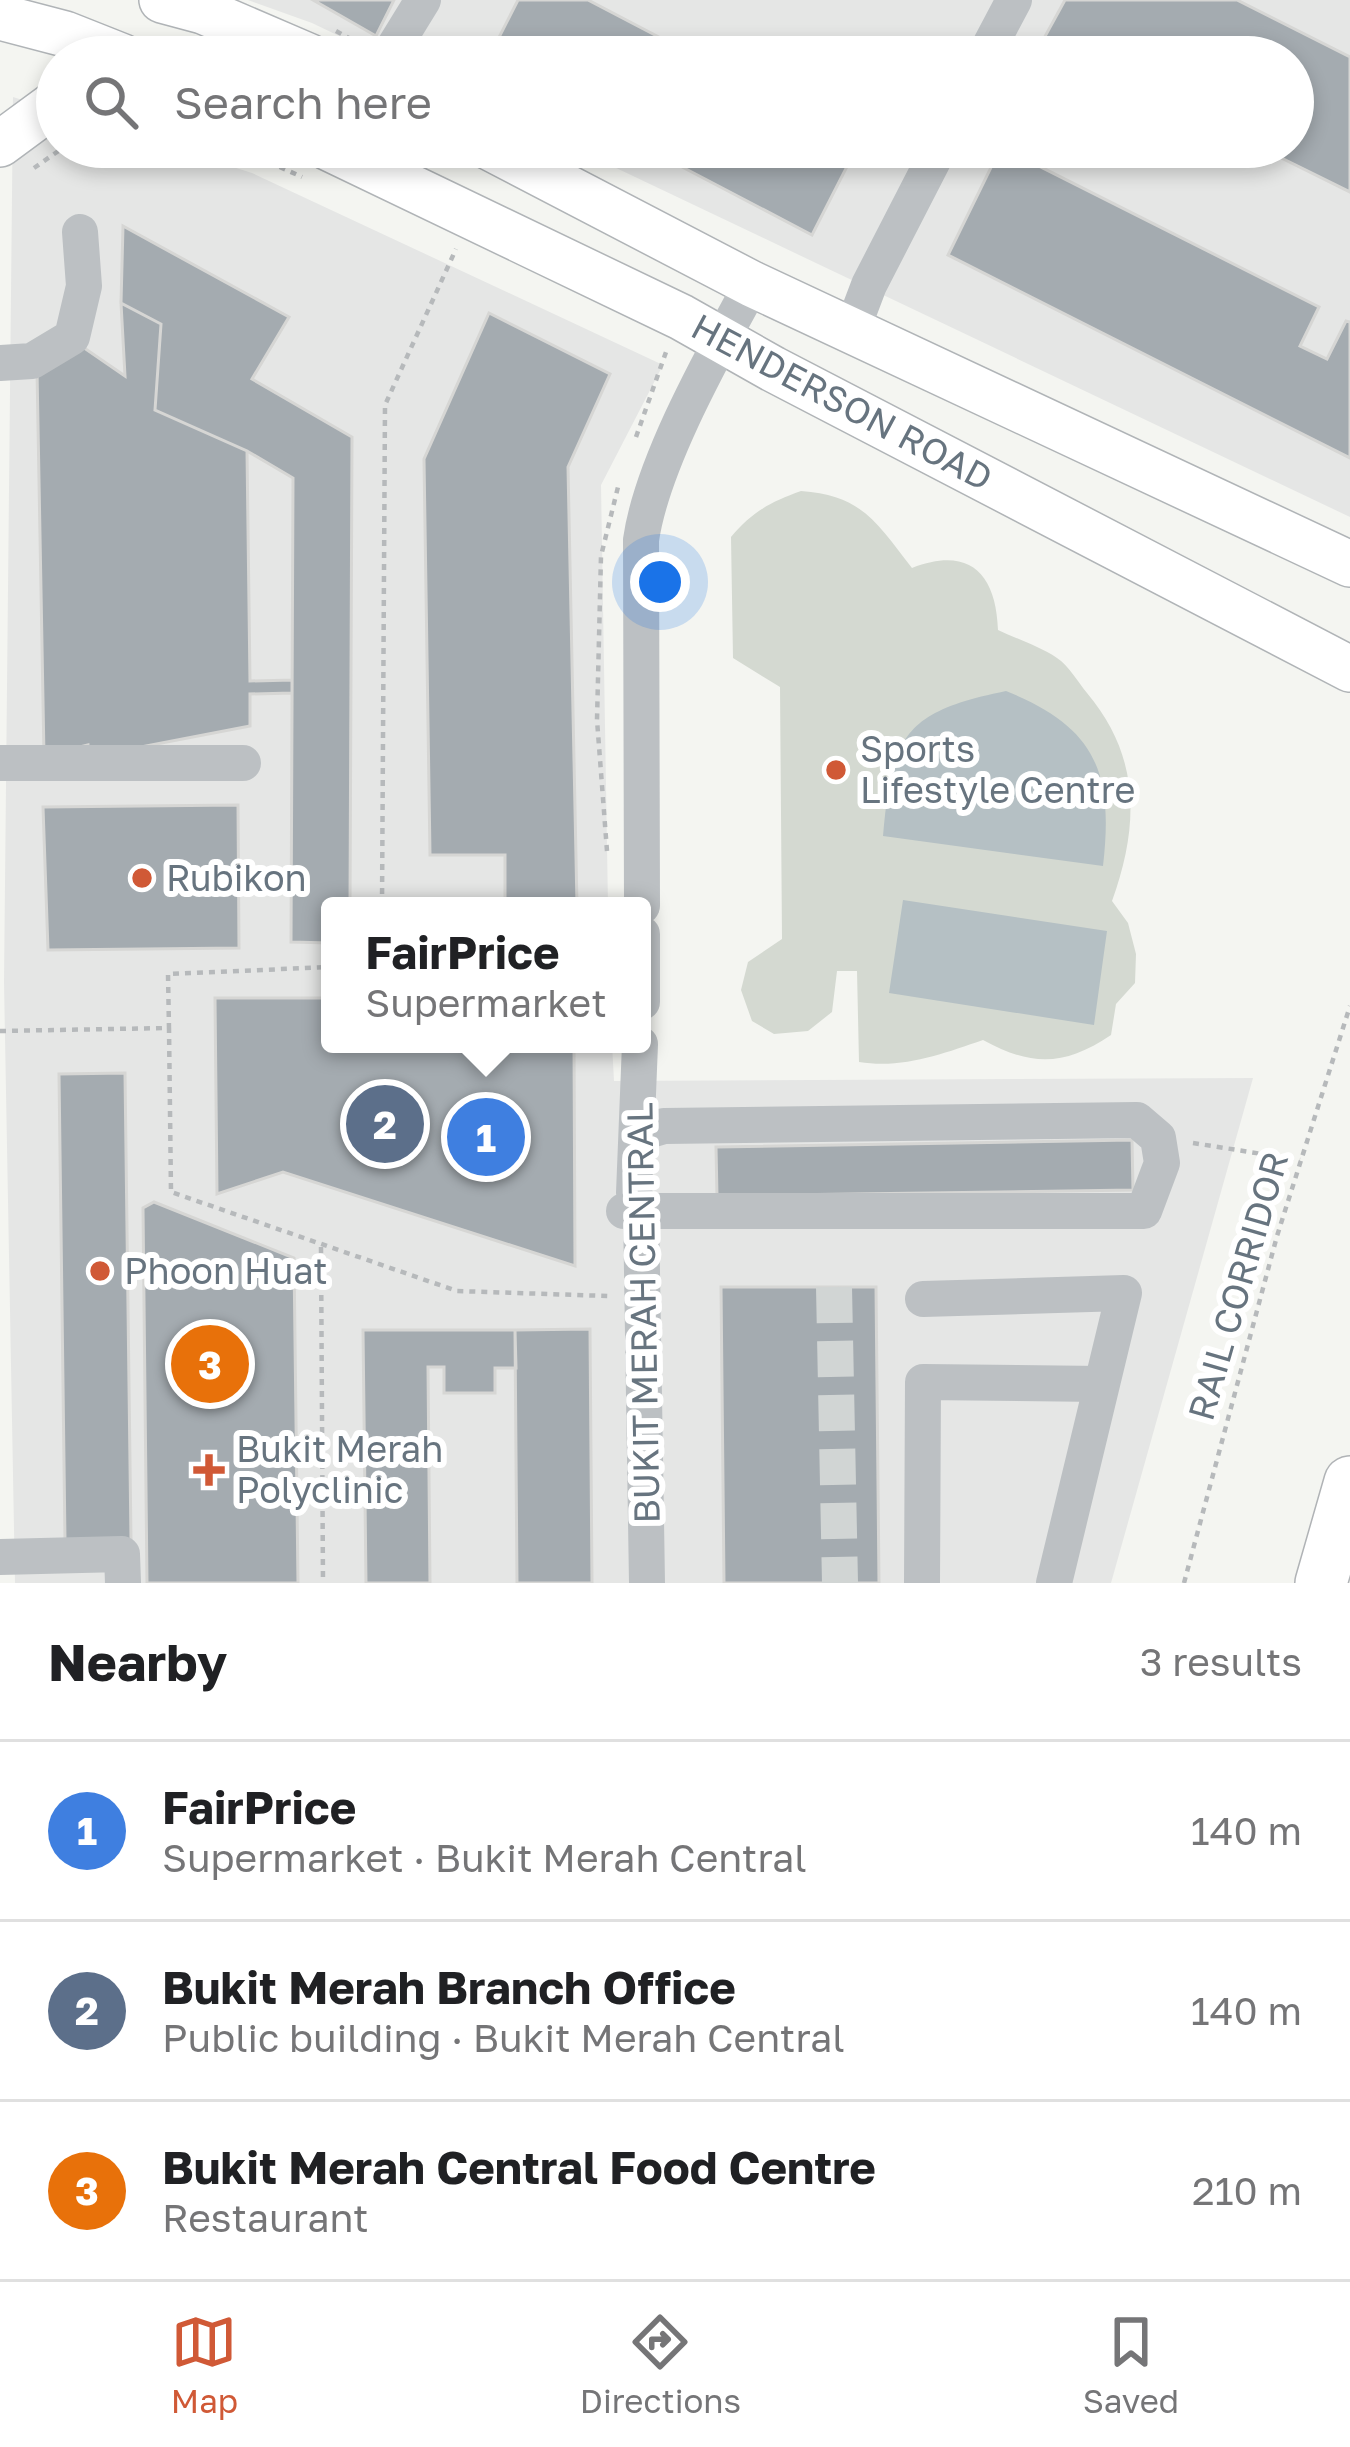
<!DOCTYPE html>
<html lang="en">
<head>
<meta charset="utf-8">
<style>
  body { margin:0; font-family:"Golos Text",sans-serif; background:#f6f6f6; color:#202124 }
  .you { position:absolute; left:660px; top:582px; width:42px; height:42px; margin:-30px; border:9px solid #fff; border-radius:50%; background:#1a73e8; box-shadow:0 0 0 18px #1a73e833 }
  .badge { display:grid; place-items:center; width:78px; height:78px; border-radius:50%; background:#d05936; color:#fff; font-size:39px; font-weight:700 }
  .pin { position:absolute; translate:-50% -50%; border:6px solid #fff; box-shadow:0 3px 12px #0006 }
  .popup { position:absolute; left:321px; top:897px; width:330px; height:156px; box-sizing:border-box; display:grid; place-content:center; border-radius:12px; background:#fff; filter:drop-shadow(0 3px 9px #0005); font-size:39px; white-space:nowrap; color:#757577 }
  .popup b { font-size:45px; color:#202124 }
  .popup::after { content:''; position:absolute; left:50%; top:100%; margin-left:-24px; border:24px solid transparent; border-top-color:#fff }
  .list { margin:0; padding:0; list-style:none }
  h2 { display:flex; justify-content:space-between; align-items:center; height:156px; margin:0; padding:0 48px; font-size:51px }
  h2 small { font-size:39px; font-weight:400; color:#757577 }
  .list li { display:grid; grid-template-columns:78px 1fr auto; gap:36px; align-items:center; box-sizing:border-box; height:180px; padding:0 48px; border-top:3px solid #e0e0e0 }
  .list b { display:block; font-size:45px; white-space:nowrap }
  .list p { margin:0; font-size:39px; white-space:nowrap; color:#757577 }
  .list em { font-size:39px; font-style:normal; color:#757577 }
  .icon { flex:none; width:66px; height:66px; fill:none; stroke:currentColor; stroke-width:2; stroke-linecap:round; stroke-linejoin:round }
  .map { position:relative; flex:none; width:1350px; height:1583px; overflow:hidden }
  .search { position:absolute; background:#fff; box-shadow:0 6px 18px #0003; left:36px; right:36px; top:36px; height:132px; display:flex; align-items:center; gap:30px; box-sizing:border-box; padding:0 42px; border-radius:66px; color:#757577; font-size:45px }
  .sheet { height:696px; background:#fff }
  nav { display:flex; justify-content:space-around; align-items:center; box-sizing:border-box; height:168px; border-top:3px solid #e0e0e0; background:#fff; font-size:33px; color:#757577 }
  nav a { display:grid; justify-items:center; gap:6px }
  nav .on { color:#d05936 }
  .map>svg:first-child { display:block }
  .built { fill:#e5e6e5 }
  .green { fill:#d4d9d1 }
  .water { fill:#b5c0c4 }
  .building { fill:#a4abb0; stroke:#d6d6d4; stroke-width:3 }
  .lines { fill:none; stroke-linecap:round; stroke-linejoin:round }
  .minor-tunnel { stroke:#d1d5d4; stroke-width:36; stroke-dasharray:36 18; stroke-linecap:butt }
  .major-casing { stroke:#b0b4b7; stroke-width:48 }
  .highway-casing { stroke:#b0b3b6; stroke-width:54 }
  .path { stroke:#b6b9bb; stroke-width:4.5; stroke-dasharray:6 6; stroke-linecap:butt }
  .minor { stroke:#bcc0c3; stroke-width:36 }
  .major { stroke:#fff; stroke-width:45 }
  .highway { stroke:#fff; stroke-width:51 }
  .poi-dot { fill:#d05936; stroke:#fff; stroke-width:4.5 }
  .labels { text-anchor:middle; stroke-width:12; stroke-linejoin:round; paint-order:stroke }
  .street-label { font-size:36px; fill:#67747f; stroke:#fff }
  .poi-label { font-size:36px; fill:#67747f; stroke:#fff; text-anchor:start }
</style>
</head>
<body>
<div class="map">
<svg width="1350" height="1583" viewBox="0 0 1350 1583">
  <rect width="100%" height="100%" fill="#f4f5f1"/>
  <path class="built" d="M248 0H1350V517L572 147H1293V57H383L312 23Z
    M13 97 57 111V147H170L252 173 663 365 601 485 608 906H330V1044H612L614 1081 1253 1078 1111 1583H15L4 982Z"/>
  <path class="green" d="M801 491C862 495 877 523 912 568 969 546 996 573 998 630 1017 639 1039 646 1057 658 1069 666 1078 682 1087 693 1141 757 1139 826 1112 901L1128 923 1136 954 1135 983 1116 1004 1111 1035C1065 1066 1032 1067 983 1040 942 1054 903 1069 859 1062L857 971H837L832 1012 808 1031 774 1034 752 1021 741 990 748 962 782 939 780 687 733 658 731 537C752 512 770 502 801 491Z"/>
  <path class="water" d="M1006 691C1095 727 1114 771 1103 866L883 836C892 735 904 712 1006 691Z
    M903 900 1107 931 1094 1025 889 993Z"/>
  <path class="building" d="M313 0H394L376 36Z
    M518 0H588L697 57H489Z
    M1065 0H1237L1350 57V192L1259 147H1293V57H1077L1043 40Z
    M644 147H857L812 235Z
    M1001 147 1319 307 1300 346 1327 359 1346 321 1350 322V458L948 255Z
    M123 226 289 317 252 379 352 437 350 906H330V943L291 942 293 478 247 451 155 410 161 324 121 303Z
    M121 303 161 324 155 410 247 451 250 681 292 680V693L250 694V726L89 757 88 745 44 756 37 370 77 343 125 376Z
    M489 313 610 374 568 467 577 906H505V855H430L424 459Z
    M238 805 239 948 48 950 43 807Z
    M215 998H326L330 1044H574L575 1266 283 1172 217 1194Z
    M125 1073 131 1540H65L59 1074Z
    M1132 1140 1133 1190 717 1196 716 1147Z
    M154 1202 294 1258 298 1583H147L143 1208Z
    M721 1287H876L879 1583H724Z
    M590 1329 592 1583H517L515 1330Z
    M363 1330H515L516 1368H495V1393H444V1367H428L430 1583H366Z"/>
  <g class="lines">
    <path class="minor-tunnel" d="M834 1287 840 1583"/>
    <g class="major-casing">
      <path id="major" d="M162 0 203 11 310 57
        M0 17 65 34 123 57
        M0 144 57 102
        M327 147 681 317 773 369 1350 669
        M489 147 752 284 1350 564"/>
    </g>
    <g class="highway-casing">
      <path id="highway" d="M1321 1583 1350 1482"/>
    </g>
    <path class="path" d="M336 31 358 43
      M236 147 302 177
      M34 168 64 147
      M636 437 666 352
      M607 851 597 720 601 556 618 487
      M382 906 385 405 456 249
      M169 1029 168 974 330 967
      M0 1031 169 1028 171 1192 457 1291 608 1296
      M1193 1143 1300 1160
      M321 1247 323 1583
      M1184 1583 1277 1236 1350 1006"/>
    <path class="minor" d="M388 57 423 0
      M984 57 1014 0
      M852 330 869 285 940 147
      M0 363 32 361 72 337 84 286 80 232
      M0 763H243
      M642 906 641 540C652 463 714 354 752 284
      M642 934V1002
      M640 1044 634 1193 641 1210 647 1583
      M624 1211H1144L1162 1163 1158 1138 1137 1120 664 1126 637 1134
      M923 1299 1124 1293 1054 1583
      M0 1557 122 1554 123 1583
      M922 1583 923 1382 1102 1384"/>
    <use href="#major" class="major"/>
    <use href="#highway" class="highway"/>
  </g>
  <g class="poi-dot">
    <circle cx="836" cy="770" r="12"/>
    <circle cx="142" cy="878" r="12"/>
    <circle cx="100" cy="1271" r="12"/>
    <path d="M203 1452h12v12h12v12h-12v12h-12v-12h-12v-12h12z"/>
  </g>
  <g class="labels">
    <g class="street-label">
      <text transform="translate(842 402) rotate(28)" y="13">HENDERSON ROAD</text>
      <text transform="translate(1238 1286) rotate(-74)" y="13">RAIL CORRIDOR</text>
      <text transform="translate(643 1313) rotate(-91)" y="13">BUKIT MERAH CENTRAL</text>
    </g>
    <g class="poi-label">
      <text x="860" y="762">Sports<tspan x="860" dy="41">Lifestyle Centre</tspan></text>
      <text x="166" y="891">Rubikon</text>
      <text x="124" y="1284">Phoon Huat</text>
      <text x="236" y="1462">Bukit Merah<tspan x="236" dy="41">Polyclinic</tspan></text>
    </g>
  </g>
</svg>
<div class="you"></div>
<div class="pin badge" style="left:486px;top:1137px;background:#3f7fe0">1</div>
<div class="popup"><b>FairPrice</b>Supermarket</div>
<div class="pin badge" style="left:385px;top:1124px;background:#5c6f8a">2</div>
<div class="pin badge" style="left:210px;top:1364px;background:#e8710a">3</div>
<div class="search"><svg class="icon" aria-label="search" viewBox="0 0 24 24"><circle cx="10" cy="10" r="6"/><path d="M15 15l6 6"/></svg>Search here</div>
</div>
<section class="sheet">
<h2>Nearby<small>3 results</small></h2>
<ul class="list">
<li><span class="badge" style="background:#3f7fe0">1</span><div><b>FairPrice</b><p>Supermarket · Bukit Merah Central</p></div><em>140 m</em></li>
<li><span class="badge" style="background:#5c6f8a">2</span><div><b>Bukit Merah Branch Office</b><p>Public building · Bukit Merah Central</p></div><em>140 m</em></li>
<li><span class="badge" style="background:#e8710a">3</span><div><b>Bukit Merah Central Food Centre</b><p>Restaurant</p></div><em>210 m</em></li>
</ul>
</section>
<nav>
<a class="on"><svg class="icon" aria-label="map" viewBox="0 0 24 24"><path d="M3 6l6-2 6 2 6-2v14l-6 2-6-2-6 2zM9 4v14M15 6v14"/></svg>Map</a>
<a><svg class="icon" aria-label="directions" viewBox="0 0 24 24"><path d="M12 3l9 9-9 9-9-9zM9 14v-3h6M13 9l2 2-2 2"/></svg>Directions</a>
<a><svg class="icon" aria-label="saved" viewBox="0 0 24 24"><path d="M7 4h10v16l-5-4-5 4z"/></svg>Saved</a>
</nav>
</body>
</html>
